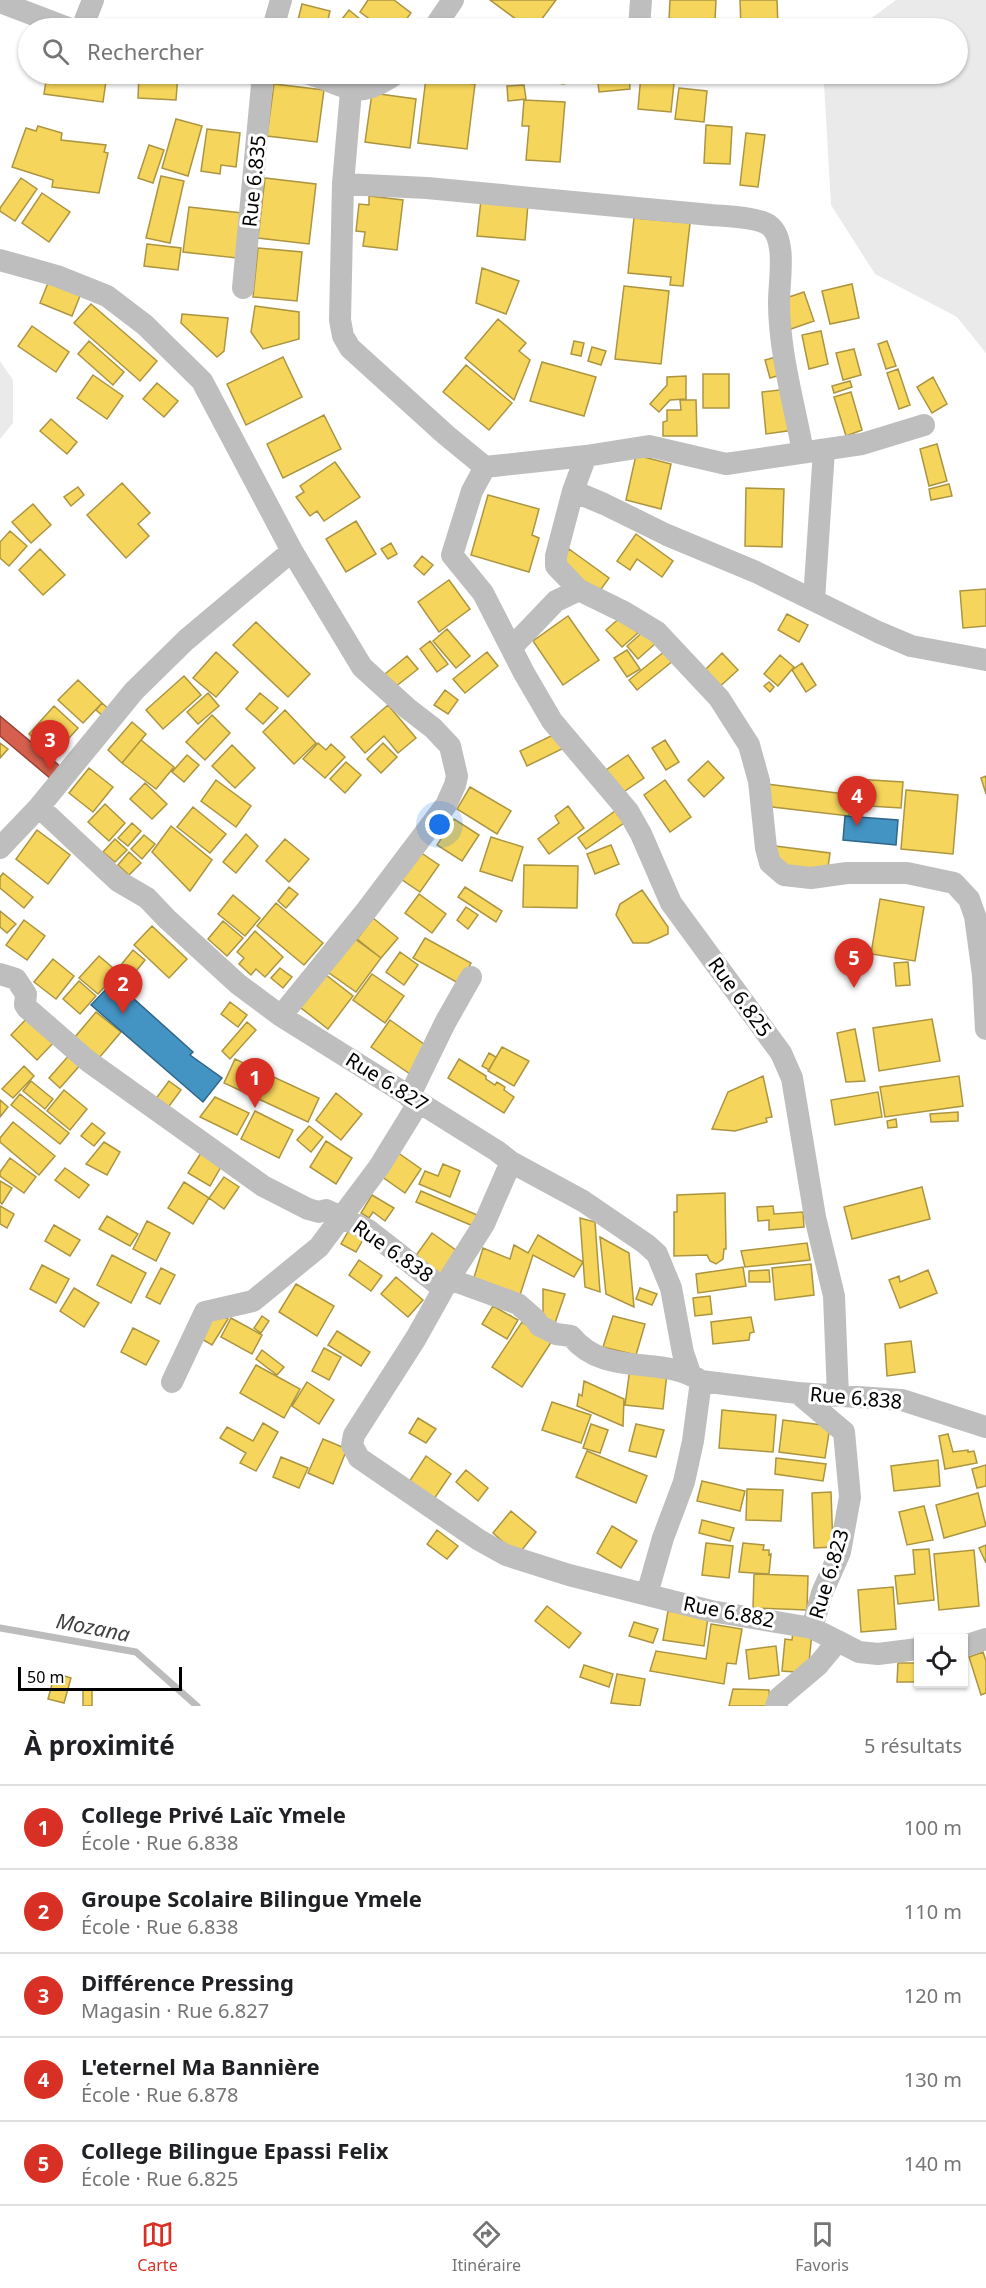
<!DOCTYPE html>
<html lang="fr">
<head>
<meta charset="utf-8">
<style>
  body { margin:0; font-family:"Noto Sans",sans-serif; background:#f2f2f2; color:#202124 }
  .controls { position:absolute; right:18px; bottom:18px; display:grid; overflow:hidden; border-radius:0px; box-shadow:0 2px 4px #0004 }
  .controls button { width:54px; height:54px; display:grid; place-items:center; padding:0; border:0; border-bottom:2px solid #e0e0e0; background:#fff; color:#202124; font:30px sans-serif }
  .scale { position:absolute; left:18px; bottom:15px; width:164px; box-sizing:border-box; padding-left:6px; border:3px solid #000; border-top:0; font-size:16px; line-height:21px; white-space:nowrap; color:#000; -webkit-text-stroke:4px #fff; paint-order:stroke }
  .you { position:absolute; left:440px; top:825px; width:21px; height:21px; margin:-15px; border:4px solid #fff; border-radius:50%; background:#1a73e8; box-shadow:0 0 0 9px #1a73e833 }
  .badge { display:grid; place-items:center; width:39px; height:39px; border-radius:50%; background:#d93025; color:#fff; font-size:20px; font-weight:700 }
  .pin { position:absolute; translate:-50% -50px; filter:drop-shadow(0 2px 3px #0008) }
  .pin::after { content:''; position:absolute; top:32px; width:21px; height:18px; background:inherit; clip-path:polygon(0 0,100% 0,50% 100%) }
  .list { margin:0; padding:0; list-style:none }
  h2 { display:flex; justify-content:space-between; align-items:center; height:78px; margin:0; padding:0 24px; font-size:26px }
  h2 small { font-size:20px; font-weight:400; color:#757577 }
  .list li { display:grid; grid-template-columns:39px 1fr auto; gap:18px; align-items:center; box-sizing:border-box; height:84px; padding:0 24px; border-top:2px solid #e0e0e0 }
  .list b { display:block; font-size:22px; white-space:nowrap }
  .list p { margin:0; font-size:20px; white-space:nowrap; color:#757577 }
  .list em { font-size:20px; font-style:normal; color:#757577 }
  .icon { flex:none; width:33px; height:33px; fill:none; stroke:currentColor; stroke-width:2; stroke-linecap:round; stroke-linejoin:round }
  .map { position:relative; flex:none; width:986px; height:1706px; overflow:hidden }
  .search { position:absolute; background:#fff; box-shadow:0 2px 4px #0004; left:18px; right:18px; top:18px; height:66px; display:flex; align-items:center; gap:15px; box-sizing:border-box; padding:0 21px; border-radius:33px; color:#757577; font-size:22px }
  .sheet { height:498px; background:#fff }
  nav { display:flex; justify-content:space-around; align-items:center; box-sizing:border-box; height:84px; border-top:2px solid #e0e0e0; background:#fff; font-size:16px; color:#757577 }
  nav a { display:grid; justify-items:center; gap:3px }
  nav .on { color:#d93025 }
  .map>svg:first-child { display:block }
  .green { fill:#eaeaea }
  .homes { fill:#f6d55c; stroke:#ac9540; stroke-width:1.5 }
  .shops { fill:#d6604d; stroke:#964336; stroke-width:1.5 }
  .schools { fill:#4393c3; stroke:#2f6788; stroke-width:1.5 }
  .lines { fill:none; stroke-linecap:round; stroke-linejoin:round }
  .stream { stroke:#bcbcbc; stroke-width:7 }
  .street { stroke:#bebebe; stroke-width:22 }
  .labels { text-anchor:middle; stroke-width:6; stroke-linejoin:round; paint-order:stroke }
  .street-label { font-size:20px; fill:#000; stroke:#fff }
  .water-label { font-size:21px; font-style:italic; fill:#404040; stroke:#fff }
</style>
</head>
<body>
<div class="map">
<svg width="986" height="1706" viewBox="0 0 986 1706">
  <rect width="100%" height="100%" fill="#fff"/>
  <path class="green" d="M896 0H986V353L957 317 875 274 831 205 824 84 828 74H958V28H858Z
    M0 361 13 380V423L0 439Z"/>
  <path class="homes" d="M368 0H394L411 13 400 28H382L360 12Z
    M490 0H556L535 28H528Z
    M670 0H716L715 20H669Z
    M740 0H777L778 26 741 28Z
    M302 4 330 11 326 28H315L297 24Z
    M349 10 360 19 353 28H335Z
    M47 74H107L103 102 44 94Z
    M139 74H178L176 100 138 98Z
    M460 74H474L470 80Z
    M536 74H566L564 84 535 80Z
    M597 74H629L630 89 599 92Z
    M641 74H675L671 112 638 109Z
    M426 78 475 84 467 149 418 143Z
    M274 84 324 90 317 142 267 136Z
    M524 85 526 99 508 101 507 86Z
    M679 88 707 91 704 122 675 119Z
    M372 93 416 99 410 148 365 142Z
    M524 100 565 102 560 162 526 160 529 126H522Z
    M176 119 202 126 188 176 162 168Z
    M706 125 732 127 730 164 704 163Z
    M38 126 62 133 61 140 106 145 104 152 108 153 99 193 52 187 53 180 12 167 26 128 36 131Z
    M207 129 240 133 236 167 221 165 220 174 201 171Z
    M746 133 765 135 758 187 740 185Z
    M149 145 164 150 153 183 138 178Z
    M161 176 184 181 170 243 146 238Z
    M21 178 37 189 15 221 0 211V208Z
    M265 178 316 184 309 244 258 238Z
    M42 193 70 212 49 242 22 223Z
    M369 196 403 200 397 250 363 246 365 232 356 231 359 204 369 205Z
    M481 200 528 204 525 240 477 236Z
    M189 207 242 213 237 258 183 252Z
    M634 218 690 223 683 286 670 285 671 277 628 273Z
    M147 244 181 248 178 270 144 266Z
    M258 248 302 252 297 301 253 297Z
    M482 268 519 281 506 314 476 303Z
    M50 278 82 291 72 316 40 303Z
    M852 284 859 318 830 324 822 291Z
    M624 286 669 291 661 364 615 359Z
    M804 292 814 321 791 329 780 300Z
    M91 304 157 361 140 381 74 323Z
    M255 306 299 312V339L263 349 251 332Z
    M182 314 228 318 224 351 217 357 181 323Z
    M498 319 526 343 519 351 530 360 514 400 465 358Z
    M32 326 69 352 56 372 18 346Z
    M821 331 828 364 809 369 802 335Z
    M89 341 124 372 113 385 78 354Z
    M574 341 584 343 581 356 571 354Z
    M887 341 896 366 886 369 878 344Z
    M592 347 606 351 601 365 588 361Z
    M854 349 861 375 843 380 836 353Z
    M780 356 784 374 770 378 765 360Z
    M283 357 302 397 246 425 227 384Z
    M542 362 596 377 584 416 530 401Z
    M466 365 512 403 489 430 443 392Z
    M898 369 910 405 899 409 887 373Z
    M703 374H729V408H703Z
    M93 375 123 396 107 419 77 398Z
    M686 376V399L670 400 659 412 650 404 667 385V377Z
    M933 377 947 404 932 413 917 387Z
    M850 381 852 387 834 393 832 386Z
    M157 383 178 401 164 417 143 399Z
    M788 389 794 430 766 434 762 392Z
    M851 392 862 430 846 436 834 397Z
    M680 400H696L697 436H663V422L667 421V410H681Z
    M324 415 341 449 283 478 267 444Z
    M51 419 77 442 67 454 40 431Z
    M937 444 947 481 929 486 920 449Z
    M636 455 671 464 661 509 626 500Z
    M335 462 360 497 324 521 317 511 310 516 296 497 304 492 300 486Z
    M122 483 150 513 138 524 149 536 126 558 87 515Z
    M949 484 952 496 931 500 929 489Z
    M78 487 84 495 71 506 64 497Z
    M746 488 784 489 782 547 745 546Z
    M488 495 539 509 532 535 539 538 529 572 471 555Z
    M33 504 51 525 31 543 12 522Z
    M356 521 376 554 346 572 326 539Z
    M10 531 27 546 9 566 0 558V542Z
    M636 534 673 561 662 577 637 559 630 570 617 561Z
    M391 543 397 554 388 559 381 549Z
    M40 549 65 575 43 595 19 570Z
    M569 549 609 578 599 592 559 563Z
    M422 556 433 565 424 575 414 566Z
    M449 580 470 609 439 632 418 602Z
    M986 589V626L963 628 960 591Z
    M787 614 808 625 799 642 778 630Z
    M568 616 599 660 563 685 533 641Z
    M622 616 638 633 622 647 606 630Z
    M256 622 310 674 288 697 233 645Z
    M447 629 470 656 456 668 433 641Z
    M645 630 656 643 638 659 627 646Z
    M430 641 448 664 437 672 420 649Z
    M627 650 640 669 627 677 614 658Z
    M665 651 673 661 637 690 629 680Z
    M216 652 238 672 216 697 193 678Z
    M487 652 498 666 465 693 453 679Z
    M722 653 738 670 716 690 701 674Z
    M780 655 794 667 778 686 764 674Z
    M407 656 418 669 390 691 380 678Z
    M802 663 816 685 806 692 792 670Z
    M184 676 201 695 163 729 146 710Z
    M78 680 102 703 83 723 58 700Z
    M769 682 774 687 770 692 764 686Z
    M445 690 458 700 448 714 434 705Z
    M208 693 219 706 198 724 187 712Z
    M260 693 278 708 263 724 246 709Z
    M102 703 112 712 106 719 96 710Z
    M388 705 416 738 398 753 384 736 365 753 351 737Z
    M54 706 78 728 53 756 29 734Z
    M285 710 316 743 294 764 263 732Z
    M212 715 230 733 205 760 186 742Z
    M132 722 146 734 122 763 108 750Z
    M555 734 562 749 527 766 520 751Z
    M141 740 174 767 156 789 122 763Z
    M665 740 679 762 666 770 652 748Z
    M0 743 8 749 0 758Z
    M318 743 326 750 331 744 345 757 325 778 303 759Z
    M383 743 397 757 381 773 367 759Z
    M232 745 255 768 235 788 212 766Z
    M187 755 199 765 184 782 172 772Z
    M628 755 644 778 622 793 606 770Z
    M708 761 724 778 704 797 688 780Z
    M346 762 361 775 345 793 330 779Z
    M89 768 113 787 93 812 69 793Z
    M986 776V794L981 778Z
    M855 779 903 782 901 808 853 805Z
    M216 780 251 806 236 827 201 801Z
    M665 780 691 817 670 832 644 795Z
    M145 783 167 804 152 819 130 799Z
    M767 784 852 795 849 816 764 806Z
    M470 787 511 811 497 834 457 809Z
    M906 790 958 795 953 854 901 849Z
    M105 804 125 823 109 841 88 822Z
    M568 806 584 828 549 854 538 839 559 823 555 816Z
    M193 807 226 834 210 853 177 827Z
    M615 811 624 823 586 849 578 838Z
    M454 819 479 835 462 861 437 845Z
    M132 823 141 831 128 846 118 838Z
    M171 826 212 860 190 891 152 852Z
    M37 830 70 855 48 884 16 859Z
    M246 834 258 846 236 873 223 862Z
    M144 835 155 844 142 859 131 849Z
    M491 837 523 847 512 881 480 871Z
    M115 839 127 850 115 862 103 852Z
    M285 839 309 859 289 882 266 861Z
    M611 845 619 864 595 874 587 854Z
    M775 846 830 853 827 875 779 867Z
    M417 850 439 865 420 892 398 877Z
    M129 852 141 863 129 875 118 865Z
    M524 865 578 866 577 908 523 907Z
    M3 873 33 897 24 908 0 888V877Z
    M289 887 298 894 286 908 278 901Z
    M465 887 502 911 496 922 458 897Z
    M642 890 668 927V934L648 943H633L616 915 620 904Z
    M419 894 446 914 432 933 405 913Z
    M233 895 260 918 245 936 218 914Z
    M880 899 924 907 915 961 871 954Z
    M276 903 323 943 304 965 257 926Z
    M466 907 478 915 468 929 457 920Z
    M0 911 16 924 7 933 0 927Z
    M373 918 398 938 381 958 357 939Z
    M24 920 45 936 27 960 6 945Z
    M223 921 243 938 227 956 208 939Z
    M152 926 187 959 169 978 134 945Z
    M255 931 283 957 265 977 256 969 251 975 239 964 244 958 237 952Z
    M351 936 381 958 356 992 325 970Z
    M425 938 471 963 460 984 413 958Z
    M133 950 145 960 133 975 121 965Z
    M400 952 418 965 404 985 386 972Z
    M99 956 118 972 98 994 79 978Z
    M53 959 74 976 56 999 34 982Z
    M908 962 910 985 896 986 894 963Z
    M280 968 292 977 283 988 271 978Z
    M321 971 353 996 328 1029 296 1004Z
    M372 974 404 996 385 1023 353 1000Z
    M79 981 96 996 80 1014 63 999Z
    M230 1002 247 1015 238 1027 221 1014Z
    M96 1012 121 1032 99 1058 75 1037Z
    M31 1014 57 1039 37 1060 11 1035Z
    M932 1019 940 1061 879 1071 873 1028Z
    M390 1020 428 1047 410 1074 371 1047Z
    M247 1022 256 1030 230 1059 222 1051Z
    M855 1029 865 1081 846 1082 837 1033Z
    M502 1047 529 1061 514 1086 488 1071Z
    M71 1053 82 1063 60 1088 49 1078Z
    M489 1053 496 1057 489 1070 482 1066Z
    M235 1059 319 1098 308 1122 224 1083Z
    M459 1059 486 1076V1079L495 1085 497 1082 505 1087 504 1090 514 1097 504 1113 448 1078Z
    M24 1066 34 1076 13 1098 2 1089Z
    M763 1076 772 1117 766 1118 767 1122 735 1131 712 1129 728 1092Z
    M959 1076 963 1106 885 1117 880 1087Z
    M31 1081 53 1099 45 1109 23 1091Z
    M169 1081 181 1090 164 1113 152 1104Z
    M64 1090 87 1109 70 1130 47 1111Z
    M878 1092 882 1117 835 1125 831 1100Z
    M336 1093 362 1114 341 1140 316 1120Z
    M20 1094 69 1133 60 1144 11 1105Z
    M215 1097 249 1113 237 1135 200 1117Z
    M0 1100 8 1107 0 1117Z
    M255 1111 293 1130 279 1158 241 1139Z
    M958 1112V1121L931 1122 930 1114Z
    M896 1119 897 1127 888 1128 887 1121Z
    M13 1122 55 1156 39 1175 0 1142V1138Z
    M92 1123 105 1133 94 1146 81 1136Z
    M309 1126 323 1137 311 1152 297 1140Z
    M326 1141 352 1158 336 1184 310 1167Z
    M104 1142 120 1152 107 1175 86 1164Z
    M397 1152 421 1169 405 1193 381 1176Z
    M201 1153 222 1165 210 1186 188 1173Z
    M10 1158 36 1177 24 1193 0 1176V1172Z
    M443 1164 460 1171 450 1197 419 1184 425 1171 438 1176Z
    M65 1168 89 1185 79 1198 55 1180Z
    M224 1177 239 1187 224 1209 209 1198Z
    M0 1181 12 1188 2 1204 0 1202Z
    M184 1182 209 1198 193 1224 168 1208Z
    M922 1187 930 1219 852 1239 844 1207Z
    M421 1191 477 1215 473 1226 416 1202Z
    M725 1193 726 1249H724L723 1259 716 1264 710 1261 707 1255 674 1256V1212H677V1195Z
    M372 1195 394 1208 385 1221 373 1212 369 1218 361 1213Z
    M0 1206 14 1214 7 1228 0 1224Z
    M773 1206 774 1214 803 1212 804 1227 769 1230V1220L758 1221 757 1207Z
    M107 1216 138 1234 130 1246 99 1229Z
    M580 1218 595 1222 600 1292 585 1287Z
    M147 1221 170 1233 156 1261 133 1249Z
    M54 1225 80 1240 70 1256 45 1241Z
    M349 1230 368 1231 356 1252 341 1244Z
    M432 1233 460 1253 440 1282 412 1261Z
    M538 1235 583 1262 574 1277 533 1255 519 1298 472 1284 483 1248 510 1259 514 1245 528 1253Z
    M600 1237 629 1253 634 1307 606 1294Z
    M807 1243 810 1260 745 1267 741 1251Z
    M112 1255 146 1273 131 1303 97 1285Z
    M359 1260 382 1276 371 1291 349 1275Z
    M811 1264 814 1295 775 1300 772 1268Z
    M42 1265 69 1279 56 1303 30 1289Z
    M743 1267 746 1286 698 1293 696 1274Z
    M161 1268 175 1275 160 1304 146 1297Z
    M769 1270 770 1282H749V1271Z
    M928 1270 937 1293 900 1308 889 1280 899 1276 900 1282Z
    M396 1277 423 1300 408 1317 381 1294Z
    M296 1284 334 1306 317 1336 279 1312Z
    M74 1288 99 1303 84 1327 60 1311Z
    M640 1288 657 1294 652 1305 636 1299Z
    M543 1289 565 1294 555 1323 543 1319Z
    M710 1296 712 1314 695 1316 693 1298Z
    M493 1306 518 1320 507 1339 482 1324Z
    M216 1312 228 1319 212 1345 200 1338Z
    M262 1316 269 1321 261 1333 254 1328Z
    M613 1316 645 1324 636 1355 603 1347Z
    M751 1317 754 1332 750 1333 749 1340 713 1344 711 1322Z
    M231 1318 262 1335 252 1354 221 1337Z
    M522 1322 552 1341 522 1387 492 1367Z
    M133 1328 159 1341 146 1365 121 1352Z
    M337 1331 370 1352 361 1366 328 1345Z
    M911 1341 915 1372 887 1376 885 1344Z
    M324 1348 341 1357 329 1380 312 1371Z
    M262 1350 284 1367 277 1375 256 1359Z
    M256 1365 300 1389 284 1418 240 1393Z
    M630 1368 667 1373 663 1409 625 1405Z
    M584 1381 624 1399 623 1426 577 1406 579 1394 582 1396Z
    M307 1382 334 1400 319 1424 292 1406Z
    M552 1402 591 1415 581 1443 542 1430Z
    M722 1410 776 1415 773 1452 719 1448Z
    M418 1418 436 1429 426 1443 409 1433Z
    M783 1420 830 1426 825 1458 779 1452Z
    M263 1423 278 1432 256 1471 240 1463 246 1453 220 1438 227 1427 253 1441Z
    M591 1424 608 1430 600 1453 583 1448Z
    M636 1424 664 1430 656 1457 629 1451Z
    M948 1434 953 1452 968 1450V1452L974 1451 977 1463 945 1469 939 1436Z
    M323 1439 347 1449 333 1484 308 1473Z
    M587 1451 647 1476 636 1503 576 1477Z
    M426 1456 451 1474 434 1499 409 1482Z
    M281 1457 308 1468 299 1488 273 1477Z
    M776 1458 826 1464 823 1481 775 1474Z
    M938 1460 940 1486 894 1491 891 1466Z
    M986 1465V1486L977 1488 972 1469Z
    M466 1470 488 1488 478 1501 456 1482Z
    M702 1481 745 1491 740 1511 697 1501Z
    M747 1489 783 1490 781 1521 746 1520Z
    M831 1492 833 1547 814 1548 812 1493Z
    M978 1493 986 1526 944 1538 936 1505Z
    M924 1506 933 1540 907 1545 899 1512Z
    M511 1511 536 1532 518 1555 493 1533Z
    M702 1520 734 1528 730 1541 699 1533Z
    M612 1526 637 1541 621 1568 597 1553Z
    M437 1530 458 1546 447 1559 427 1544Z
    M706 1543 733 1546 729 1578 702 1575Z
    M743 1543 764 1545 763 1550H769V1555L771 1554 769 1574 739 1572Z
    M986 1545V1563L979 1548Z
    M929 1549 934 1600 898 1604 895 1576 915 1574 913 1550Z
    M974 1550 979 1606 939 1610 934 1554Z
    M754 1574 808 1576 807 1610 753 1608Z
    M893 1587 896 1629 861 1632 858 1590Z
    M547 1606 581 1633 569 1648 535 1621Z
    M668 1611 708 1617 704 1646 663 1640Z
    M634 1622 658 1629 653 1643 629 1636Z
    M711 1624 742 1629 736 1664 727 1663 724 1684 650 1671 656 1651 706 1659Z
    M793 1631 812 1632 808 1673 782 1671 785 1639 792 1640Z
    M776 1646 779 1675 749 1679 746 1650Z
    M983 1652 986 1661V1693L981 1695 969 1657Z
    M898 1663H918V1682H897Z
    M584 1665 613 1674 609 1687 580 1677Z
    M55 1673 71 1678 64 1703 48 1699Z
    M617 1674 645 1679 640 1706 611 1703Z
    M733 1689 769 1690 770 1706H729Z
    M83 1690H92V1706H83Z"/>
  <path class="shops" d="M0 716 61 767 51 779 0 736Z"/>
  <path class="schools" d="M845 816 898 820 896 845 843 840Z
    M114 981 193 1052 190 1055 222 1078 203 1102 91 1005Z"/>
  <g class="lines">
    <path class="stream" d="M0 1628 136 1652 197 1706"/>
    <path class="street" d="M0 2 68 28
      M82 28 93 0
      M273 28 281 0
      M434 28 453 0
      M639 28 641 0
      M309 74C349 86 355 102 396 74
      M351 91 343 184 340 320 343 336 350 348 446 435 485 467 472 491 452 555 483 593 524 673 552 721 628 811 641 834 671 903 781 1053 792 1078 815 1217 834 1296 838 1396
      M343 184 427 188 711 215C725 216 759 217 770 226 787 240 779 281 779 302 779 352 794 403 803 452
      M0 260 57 276 107 296 145 325 202 381 292 551 362 667 407 708 433 728 450 746 457 776 455 785 446 805 366 911 281 1016
      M243 288 263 74
      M485 467 586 456 649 446 726 464 862 444 924 425
      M573 491 604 504 667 535 756 572 878 632 911 646 986 660
      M579 590 556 566V556L573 491 586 456
      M814 600 824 450
      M512 647 556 601 579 590 624 612 657 632 719 698 749 745 759 781 766 848 770 863 784 875 811 878 847 873H907L954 883 969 899 975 916 983 975 986 1029
      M39 807 118 881 147 898 167 919 238 984 281 1016 497 1151 511 1162 583 1201 646 1244 657 1254 671 1288 683 1353 690 1373
      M0 848 39 807 134 691 186 640 292 551
      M0 974 16 979 26 994 25 1005 27 1008 88 1061 263 1186 308 1209 319 1212 326 1210 368 1230 436 1283H444L449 1279 518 1304 535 1319 540 1326 556 1334 571 1336C606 1379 662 1354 701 1381L798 1393 902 1400 986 1427
      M409 1097 445 1023 471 977
      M511 1162 484 1224 449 1279 416 1338 354 1435 352 1445 359 1458 479 1540 506 1555 569 1575 711 1611 812 1628
      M172 1382 205 1312 253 1301 319 1247 379 1167 419 1102
      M798 1393 844 1432 850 1497 840 1552 822 1593 812 1628 859 1652 878 1654 918 1649
      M647 1594 663 1538 684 1482 693 1441 701 1381
      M964 1646 986 1639
      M776 1706 779 1698 818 1665 838 1641"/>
  </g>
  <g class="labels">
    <g class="street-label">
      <text transform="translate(254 181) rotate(-84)" y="7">Rue 6.835</text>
      <text transform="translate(740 997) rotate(54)" y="7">Rue 6.825</text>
      <text transform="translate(387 1082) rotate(32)" y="7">Rue 6.827</text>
      <text transform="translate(393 1251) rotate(35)" y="7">Rue 6.838</text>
      <text transform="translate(856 1398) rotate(5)" y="7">Rue 6.838</text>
      <text transform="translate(829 1574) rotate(-73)" y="7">Rue 6.823</text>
      <text transform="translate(729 1612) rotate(11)" y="7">Rue 6.882</text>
    </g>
    <g class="water-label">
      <text transform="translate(93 1628) rotate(11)" y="7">Mozana</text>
    </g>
  </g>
</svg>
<div class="controls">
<button><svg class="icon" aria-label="locate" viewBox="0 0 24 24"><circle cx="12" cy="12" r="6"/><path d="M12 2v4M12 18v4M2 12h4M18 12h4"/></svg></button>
</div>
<div class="scale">50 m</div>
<div class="you"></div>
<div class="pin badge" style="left:255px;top:1108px">1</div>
<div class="pin badge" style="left:123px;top:1014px">2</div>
<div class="pin badge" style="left:50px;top:770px">3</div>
<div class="pin badge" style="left:857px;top:826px">4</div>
<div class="pin badge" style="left:854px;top:988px">5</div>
<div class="search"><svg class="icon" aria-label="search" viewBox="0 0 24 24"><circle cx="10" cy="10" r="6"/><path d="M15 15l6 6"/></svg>Rechercher</div>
</div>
<section class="sheet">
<h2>À proximité<small>5 résultats</small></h2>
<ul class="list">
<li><span class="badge">1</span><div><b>College Privé Laïc Ymele</b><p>École · Rue 6.838</p></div><em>100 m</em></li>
<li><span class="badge">2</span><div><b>Groupe Scolaire Bilingue Ymele</b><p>École · Rue 6.838</p></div><em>110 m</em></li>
<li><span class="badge">3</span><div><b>Différence Pressing</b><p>Magasin · Rue 6.827</p></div><em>120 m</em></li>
<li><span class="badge">4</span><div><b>L'eternel Ma Bannière</b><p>École · Rue 6.878</p></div><em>130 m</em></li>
<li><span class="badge">5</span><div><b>College Bilingue Epassi Felix</b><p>École · Rue 6.825</p></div><em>140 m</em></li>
</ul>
</section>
<nav>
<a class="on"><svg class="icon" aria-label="map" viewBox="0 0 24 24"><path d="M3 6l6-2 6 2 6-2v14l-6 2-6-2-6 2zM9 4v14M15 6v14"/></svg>Carte</a>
<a><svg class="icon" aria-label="directions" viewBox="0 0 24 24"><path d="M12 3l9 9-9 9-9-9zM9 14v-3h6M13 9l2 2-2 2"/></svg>Itinéraire</a>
<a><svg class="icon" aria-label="saved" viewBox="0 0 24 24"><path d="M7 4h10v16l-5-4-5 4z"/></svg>Favoris</a>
</nav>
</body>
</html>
